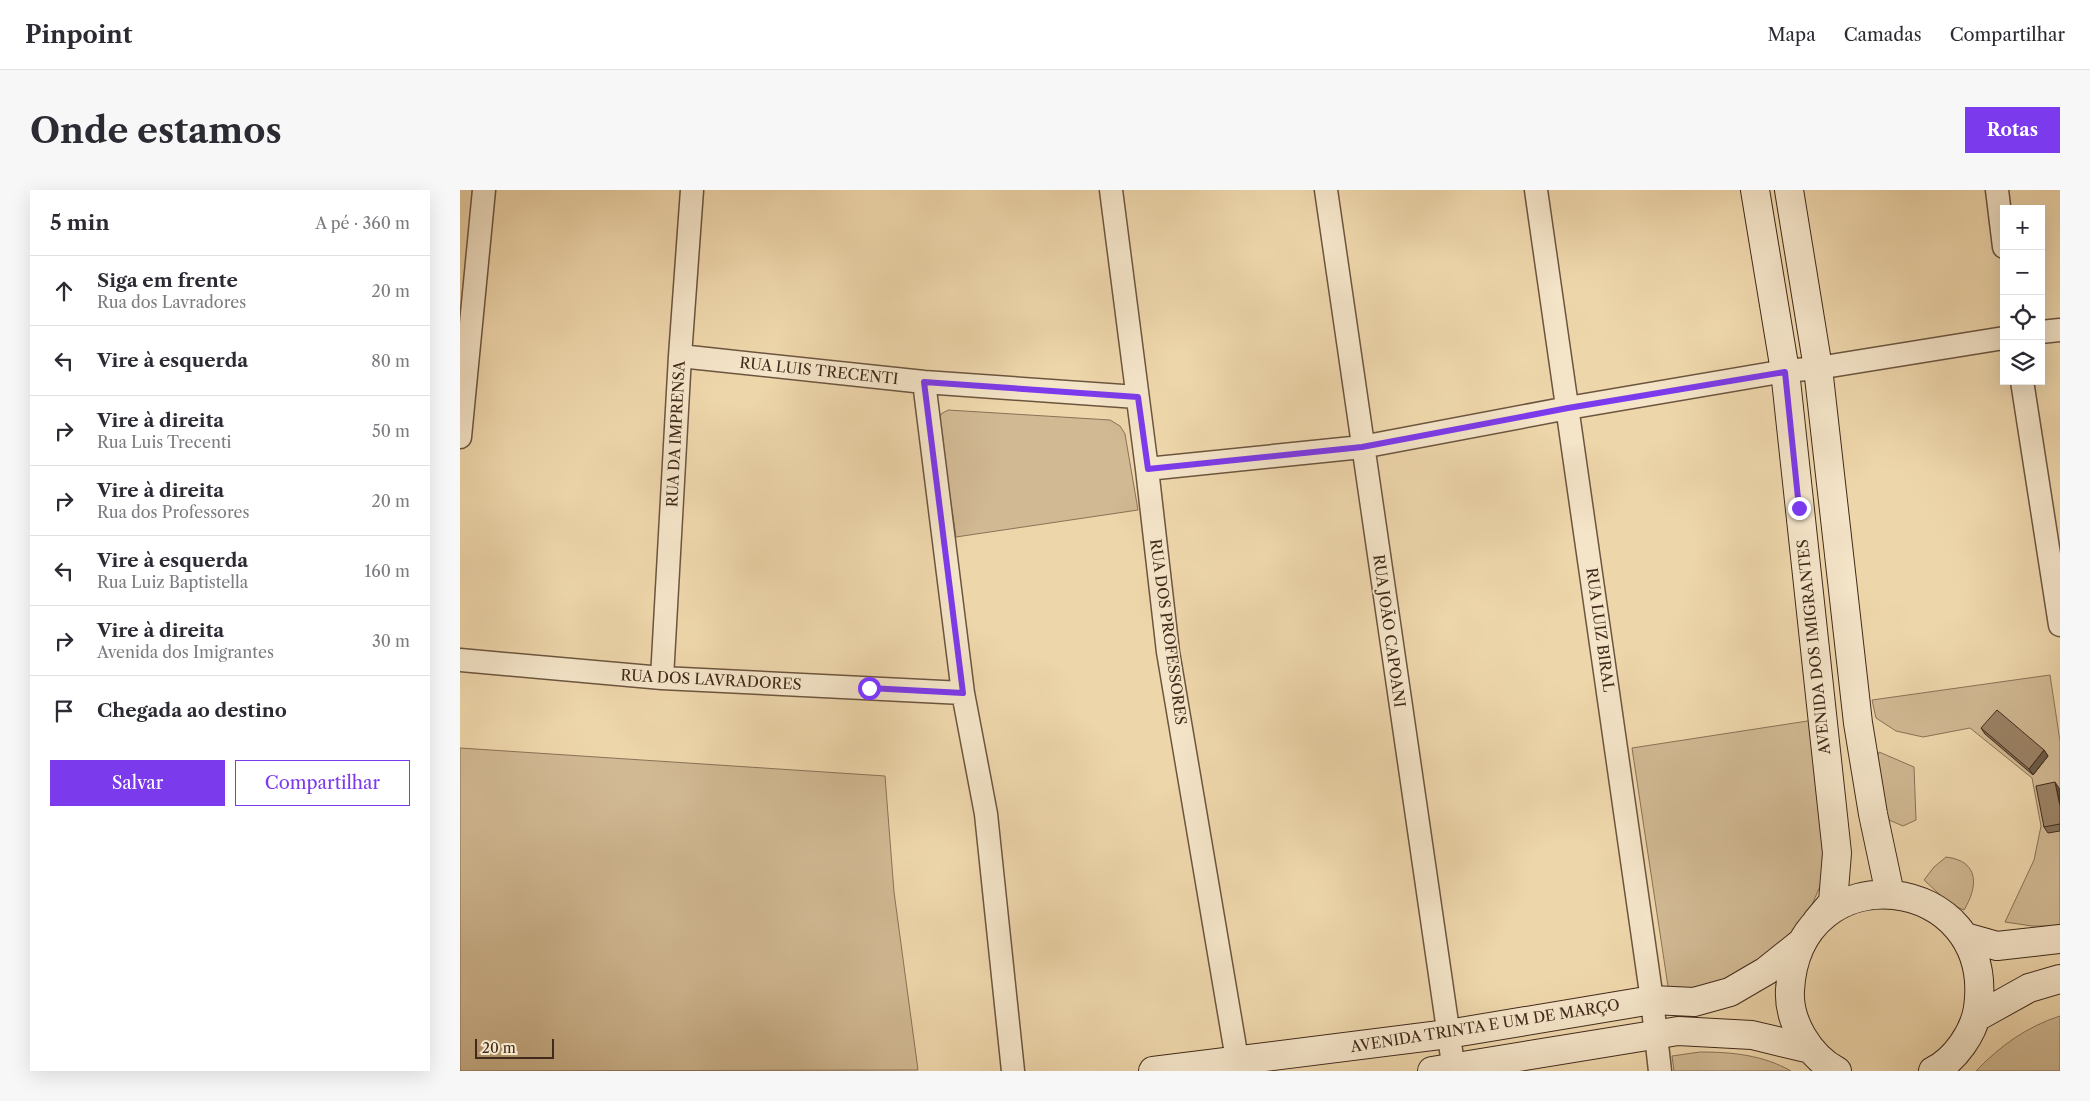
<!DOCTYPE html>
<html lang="pt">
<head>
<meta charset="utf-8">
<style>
  body { margin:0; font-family:"Libre Caslon Text",serif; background:#f7f7f7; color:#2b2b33 }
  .controls { position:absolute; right:15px; top:15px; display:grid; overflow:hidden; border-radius:0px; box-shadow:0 5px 20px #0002 }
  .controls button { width:45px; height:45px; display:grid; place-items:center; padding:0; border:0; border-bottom:1px solid #e1e1e2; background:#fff; color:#2b2b33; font:25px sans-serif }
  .scale { position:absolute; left:15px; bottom:12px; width:79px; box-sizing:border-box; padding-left:5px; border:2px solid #412a1b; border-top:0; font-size:14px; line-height:18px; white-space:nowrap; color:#412a1b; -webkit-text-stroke:4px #f4e4c8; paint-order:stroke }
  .stop { position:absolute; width:15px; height:15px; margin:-11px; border:4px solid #7c3aed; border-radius:50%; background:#fff }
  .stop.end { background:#7c3aed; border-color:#fff; box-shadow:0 1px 5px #0008 }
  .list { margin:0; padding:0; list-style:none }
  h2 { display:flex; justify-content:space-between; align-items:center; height:65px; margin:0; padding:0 20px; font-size:21px }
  h2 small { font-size:16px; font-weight:400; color:#7c7c81 }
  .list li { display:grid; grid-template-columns:32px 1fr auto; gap:15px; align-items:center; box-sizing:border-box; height:70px; padding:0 20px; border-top:1px solid #e1e1e2 }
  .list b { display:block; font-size:19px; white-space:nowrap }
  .list p { margin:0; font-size:16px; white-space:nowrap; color:#7c7c81 }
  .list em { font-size:16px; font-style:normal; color:#7c7c81 }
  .actions { display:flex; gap:10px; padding:15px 20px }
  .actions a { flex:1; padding:11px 0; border:1px solid #7c3aed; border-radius:0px; text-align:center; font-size:18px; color:#7c3aed }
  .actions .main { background:#7c3aed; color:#fff }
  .icon { flex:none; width:28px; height:28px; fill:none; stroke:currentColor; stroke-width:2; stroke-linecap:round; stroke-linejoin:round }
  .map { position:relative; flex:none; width:1600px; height:881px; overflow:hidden; border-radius:0px }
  header { display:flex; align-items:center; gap:30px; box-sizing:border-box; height:70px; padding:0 25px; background:#fff; border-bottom:1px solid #e1e1e2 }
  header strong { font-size:24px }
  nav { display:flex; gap:28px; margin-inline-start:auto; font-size:18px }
  .intro { display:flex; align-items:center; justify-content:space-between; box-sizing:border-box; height:120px; padding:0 30px }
  h1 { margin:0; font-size:35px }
  .button { padding:12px 22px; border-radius:0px; background:#7c3aed; color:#fff; font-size:18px; font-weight:700 }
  main { display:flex; gap:30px; padding:0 30px }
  aside { flex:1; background:#fff; border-radius:0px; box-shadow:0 5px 20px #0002 }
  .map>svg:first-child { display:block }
  .green { fill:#d1b993; stroke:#897257 }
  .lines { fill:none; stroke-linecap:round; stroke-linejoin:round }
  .street-casing { stroke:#6c553f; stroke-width:25 }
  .secondary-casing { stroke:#412a1b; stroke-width:30 }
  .street { stroke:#f4e4c8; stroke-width:22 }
  .secondary { stroke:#f4e4c8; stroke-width:28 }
  .wall { fill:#857158; stroke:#412a1b }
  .shaded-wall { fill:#6c5c47; stroke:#412a1b }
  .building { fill:#9b8366; stroke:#412a1b }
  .route { stroke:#7c3aed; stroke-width:6 }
  .labels { text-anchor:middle; stroke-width:4; stroke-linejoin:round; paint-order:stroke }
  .street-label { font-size:15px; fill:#412a1b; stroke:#f4e4c8 }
</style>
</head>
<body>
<header>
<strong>Pinpoint</strong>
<nav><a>Mapa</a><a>Camadas</a><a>Compartilhar</a></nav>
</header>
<div class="intro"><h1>Onde estamos</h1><a class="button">Rotas</a></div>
<main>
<aside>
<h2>5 min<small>A pé · 360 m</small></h2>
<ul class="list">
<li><svg class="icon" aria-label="ahead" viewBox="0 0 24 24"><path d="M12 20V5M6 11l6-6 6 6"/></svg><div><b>Siga em frente</b><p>Rua dos Lavradores</p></div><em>20 m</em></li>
<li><svg class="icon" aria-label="left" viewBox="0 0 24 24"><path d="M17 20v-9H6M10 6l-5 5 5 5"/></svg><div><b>Vire à esquerda</b></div><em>80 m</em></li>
<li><svg class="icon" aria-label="right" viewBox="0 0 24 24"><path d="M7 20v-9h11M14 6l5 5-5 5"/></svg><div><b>Vire à direita</b><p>Rua Luis Trecenti</p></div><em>50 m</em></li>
<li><svg class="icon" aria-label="right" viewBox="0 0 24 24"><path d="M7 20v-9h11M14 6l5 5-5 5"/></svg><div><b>Vire à direita</b><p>Rua dos Professores</p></div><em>20 m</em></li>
<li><svg class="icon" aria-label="left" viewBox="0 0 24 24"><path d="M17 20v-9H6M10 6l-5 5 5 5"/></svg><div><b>Vire à esquerda</b><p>Rua Luiz Baptistella</p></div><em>160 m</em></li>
<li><svg class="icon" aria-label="right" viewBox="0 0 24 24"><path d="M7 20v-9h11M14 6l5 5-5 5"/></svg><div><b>Vire à direita</b><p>Avenida dos Imigrantes</p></div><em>30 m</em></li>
<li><svg class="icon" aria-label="arrive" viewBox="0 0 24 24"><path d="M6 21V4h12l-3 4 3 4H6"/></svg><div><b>Chegada ao destino</b></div></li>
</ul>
<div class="actions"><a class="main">Salvar</a><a>Compartilhar</a></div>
</aside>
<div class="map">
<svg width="1600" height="881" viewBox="0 0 1600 881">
  <rect width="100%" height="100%" fill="#eed6ab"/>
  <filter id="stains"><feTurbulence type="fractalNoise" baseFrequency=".004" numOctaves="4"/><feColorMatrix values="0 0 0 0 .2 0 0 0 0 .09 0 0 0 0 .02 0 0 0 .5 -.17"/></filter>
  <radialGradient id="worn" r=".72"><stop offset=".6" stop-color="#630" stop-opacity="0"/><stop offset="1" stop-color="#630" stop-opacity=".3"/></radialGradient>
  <path class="green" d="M488 220 650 230 660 236 665 244 678 320 496 347 479 233 481 224Z
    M1590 485 1600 551V736H1572L1545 732 1574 670 1581 636 1572 588 1510 538 1463 547 1436 541 1416 528 1412 510Z
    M1354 530 1366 670 1361 694 1351 717 1338 739 1321 757 1258 795 1209 803 1172 558Z
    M0 558 425 586 434 702 458 880 0 881Z
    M1419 562 1454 577 1456 630 1443 636 1429 630C1420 609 1411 584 1419 562Z
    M1486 667C1520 671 1518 697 1504 720L1490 714 1464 690 1474 677Z
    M1600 826V881H1516C1540 856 1566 837 1600 826Z
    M1240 862C1272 862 1303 865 1331 881H1214L1212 866Z"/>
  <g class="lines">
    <g class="street-casing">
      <path id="street" d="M651 0 687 279 708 462 779 881
        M866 0 994 881
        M1076 0 1192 810 1200 881
        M1537 0 1544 57
        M1581 142 1600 140
        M220 166 464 192 677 207
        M1562 191 1600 435
        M464 192 503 503 526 624 553 881
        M0 247 24 0
        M687 279 902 257 1108 218 1325 181 1358 178 1544 148
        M0 470 202 488 503 503
        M202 488 220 166 232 0"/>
    </g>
    <g class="secondary-casing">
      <path id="secondary" d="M1295 0 1325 181 1377 663 1373 712 1357 731
        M1329 0 1358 178 1398 533 1413 624 1430 704
        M1505 747 1537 756 1600 749
        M1517 827 1569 798 1600 789
        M693 881 988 844 1192 810 1234 812 1270 802 1306 781 1341 753
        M972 881 1218 841 1292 845 1350 859
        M1377 881C1349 866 1328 831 1330 800 1338 659 1537 682 1518 818 1514 843 1495 870 1473 881"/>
    </g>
    <use href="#street" class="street"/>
    <use href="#secondary" class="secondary"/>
  </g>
  <path class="wall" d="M1521 538 1584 560 1588 566 1573 585 1525 544Z
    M1599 598 1600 641 1588 643 1584 637Z"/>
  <path class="shaded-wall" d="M1584 560 1588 566 1573 585 1569 579Z
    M1595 592 1599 598 1600 616Z"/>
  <path class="building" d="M1537 520 1584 560 1569 579 1521 538Z
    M1595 592 1600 616V634L1584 637 1576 596Z"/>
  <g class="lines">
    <path class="route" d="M409 498 503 503 464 192 678 207 688 279 902 257 1108 218 1325 182 1339 318"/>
  </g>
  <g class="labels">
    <g class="street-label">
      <text transform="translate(359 181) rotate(6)" y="5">RUA LUIS TRECENTI</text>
      <text transform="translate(216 244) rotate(-87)" y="5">RUA DA IMPRENSA</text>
      <text transform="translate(1140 440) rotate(82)" y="5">RUA LUIZ BIRAL</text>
      <text transform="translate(929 441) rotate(82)" y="5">RUA JOÃO CAPOANI</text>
      <text transform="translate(708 442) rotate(82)" y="5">RUA DOS PROFESSORES</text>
      <text transform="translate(1354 457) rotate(-96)" y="5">AVENIDA DOS IMIGRANTES</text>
      <text transform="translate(251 490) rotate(3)" y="5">RUA DOS LAVRADORES</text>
      <text transform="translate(1025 836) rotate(-9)" y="5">AVENIDA TRINTA E UM DE MARÇO</text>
    </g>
  </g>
  <rect width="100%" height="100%" filter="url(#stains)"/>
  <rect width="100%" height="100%" fill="url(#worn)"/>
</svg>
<div class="controls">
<button>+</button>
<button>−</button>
<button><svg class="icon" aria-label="locate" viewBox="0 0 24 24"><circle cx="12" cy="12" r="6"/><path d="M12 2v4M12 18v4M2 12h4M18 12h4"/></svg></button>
<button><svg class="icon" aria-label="layers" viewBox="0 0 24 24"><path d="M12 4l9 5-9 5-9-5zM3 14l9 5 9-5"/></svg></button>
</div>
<div class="scale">20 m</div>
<div class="stop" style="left:409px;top:498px"></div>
<div class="stop end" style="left:1339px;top:318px"></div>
</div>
</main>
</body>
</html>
